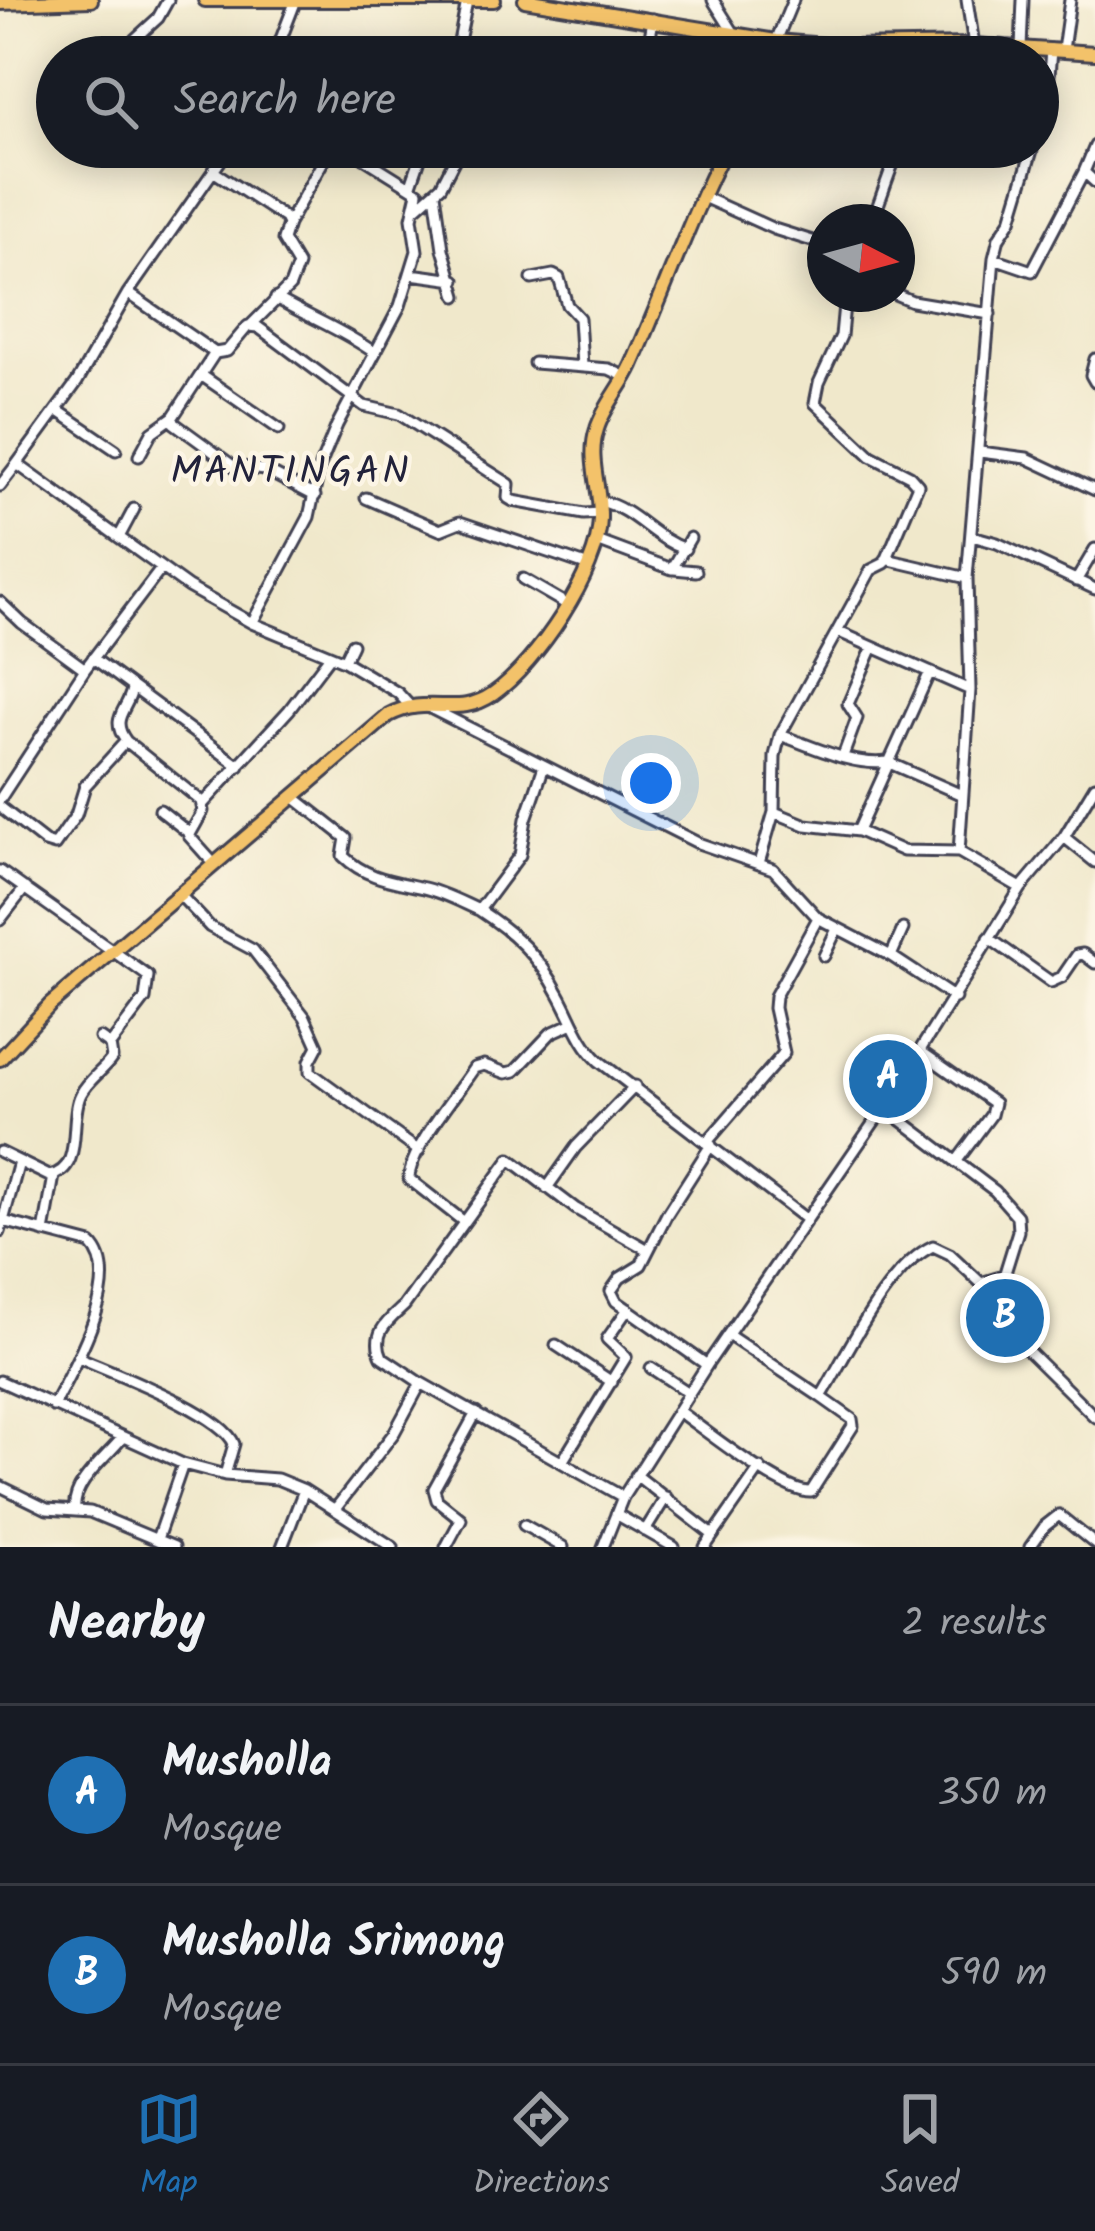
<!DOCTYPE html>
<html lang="en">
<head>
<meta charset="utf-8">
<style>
  body { margin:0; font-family:Kalam,sans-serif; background:#242831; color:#f1f3f6 }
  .compass { position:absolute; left:807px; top:204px; width:108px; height:108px; border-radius:50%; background:#171b24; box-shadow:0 6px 30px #0003; rotate:96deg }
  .you { position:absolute; left:651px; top:783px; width:42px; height:42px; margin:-30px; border:9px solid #fff; border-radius:50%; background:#1a73e8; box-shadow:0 0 0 18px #1a73e833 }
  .badge { display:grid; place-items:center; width:78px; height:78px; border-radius:50%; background:#1f6fb2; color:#fff; font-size:39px; font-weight:700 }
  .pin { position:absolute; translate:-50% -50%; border:6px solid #fff; box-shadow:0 3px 12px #0006 }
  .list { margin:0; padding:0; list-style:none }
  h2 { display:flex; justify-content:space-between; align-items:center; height:156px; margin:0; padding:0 48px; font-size:51px }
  h2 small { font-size:39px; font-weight:400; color:#9ea1a6 }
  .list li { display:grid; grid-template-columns:78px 1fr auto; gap:36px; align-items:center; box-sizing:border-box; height:180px; padding:0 48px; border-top:3px solid #363941 }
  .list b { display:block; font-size:45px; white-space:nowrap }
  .list p { margin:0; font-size:39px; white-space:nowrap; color:#9ea1a6 }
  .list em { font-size:39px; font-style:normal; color:#9ea1a6 }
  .icon { flex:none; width:66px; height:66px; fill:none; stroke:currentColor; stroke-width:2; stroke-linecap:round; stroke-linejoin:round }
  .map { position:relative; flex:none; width:1095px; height:1547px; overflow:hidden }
  .search { position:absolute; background:#171b24; box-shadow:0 6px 30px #0003; left:36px; right:36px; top:36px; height:132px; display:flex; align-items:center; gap:30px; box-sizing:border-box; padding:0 42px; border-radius:66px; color:#9ea1a6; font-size:45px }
  .sheet { height:516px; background:#171b24 }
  nav { display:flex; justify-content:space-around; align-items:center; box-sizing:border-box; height:168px; border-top:3px solid #363941; background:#171b24; font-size:33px; color:#9ea1a6 }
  nav a { display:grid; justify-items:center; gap:6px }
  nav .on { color:#1f6fb2 }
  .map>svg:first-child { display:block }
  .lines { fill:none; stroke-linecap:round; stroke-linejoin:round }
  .minor-casing { stroke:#414051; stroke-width:15 }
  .major-casing { stroke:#414051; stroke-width:18 }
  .minor { stroke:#fff; stroke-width:9 }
  .major { stroke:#f3c26a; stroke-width:12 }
  .labels { text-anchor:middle; stroke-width:9; stroke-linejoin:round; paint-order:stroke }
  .quarter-label { font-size:39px; letter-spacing:3px; fill:#22223b; stroke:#fcf5e5 }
</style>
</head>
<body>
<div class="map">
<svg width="1095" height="1547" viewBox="0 0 1095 1547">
  <rect width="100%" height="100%" fill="#fcf5e5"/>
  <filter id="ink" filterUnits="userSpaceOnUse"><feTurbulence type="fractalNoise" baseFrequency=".00833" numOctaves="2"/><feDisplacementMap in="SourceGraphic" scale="24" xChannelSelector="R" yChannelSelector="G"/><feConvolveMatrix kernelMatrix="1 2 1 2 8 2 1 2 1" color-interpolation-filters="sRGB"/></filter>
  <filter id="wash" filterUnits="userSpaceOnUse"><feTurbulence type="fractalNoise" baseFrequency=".004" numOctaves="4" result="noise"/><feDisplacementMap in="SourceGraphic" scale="48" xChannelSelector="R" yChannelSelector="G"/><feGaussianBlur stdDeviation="2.7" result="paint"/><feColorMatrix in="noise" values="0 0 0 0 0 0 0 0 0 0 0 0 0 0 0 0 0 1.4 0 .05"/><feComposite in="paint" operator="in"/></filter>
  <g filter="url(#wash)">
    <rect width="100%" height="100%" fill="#f0e8cb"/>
  </g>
  <g filter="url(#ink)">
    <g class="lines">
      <g class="minor-casing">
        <path id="minor" d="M713 0 735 35
          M967 0 974 45
          M776 41 793 0
          M1021 48 1023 0
          M1063 50 1070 0
          M152 57 138 48 134 40 158 18 168 0
          M274 57 296 0
          M456 57 467 1
          M647 57 653 19
          M1038 129 1048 90 1051 49
          M1095 146 1084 172 1095 182
          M230 147 128 293 77 382 17 464 188 587 252 623 344 661 398 693 409 705
          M213 171 285 218 288 224 283 240 298 265 290 286 251 325
          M411 185 424 147
          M435 193 443 249 457 296
          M703 197 774 229 825 245
          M416 208 441 186 461 147
          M872 222 899 147
          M288 224 331 147
          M994 258 1032 271 1084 172
          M897 273V286
          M411 274 455 280
          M532 279 553 275 559 278 567 305 579 318 582 366
          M128 293 215 353 227 351 248 326 258 327 364 406 399 414 509 484 508 498 513 501 584 514 600 513
          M895 294 912 301 990 314
          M276 298C310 318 343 330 375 353
          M215 353 173 417 174 423 233 466 265 470 315 496
          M1095 359 1091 375 1095 382
          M534 363 609 369 626 377
          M201 375 279 429
          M57 410 116 450
          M980 452 1027 458 1095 490
          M139 456 152 432 173 417
          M0 486 17 464
          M366 498 440 530 460 522 589 566
          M600 501C635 509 652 538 685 549
          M972 536 997 543 1095 589
          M119 537 134 509
          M597 541 672 569 690 538
          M886 559 967 578
          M674 569 696 571
          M523 579 568 605
          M1076 581 1095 549
          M0 602 22 623 85 669
          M252 623 309 517 320 466 337 425 400 306 417 251 412 218 418 192 346 147
          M839 632 970 690
          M93 658 239 766
          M344 661 352 644
          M132 689C128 710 109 718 126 741L201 801 203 811 189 836 215 865
          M426 706 698 843 773 869 818 918 891 956 955 998
          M780 735C812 746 853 767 887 762L962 795
          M843 756 857 718 848 704 872 649
          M543 769 526 819 520 855 479 910C513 932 540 957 559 994 572 1017 579 1042 599 1061L807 1220
          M294 797 346 838 343 856C367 879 393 881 424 888 442 892 461 902 479 910
          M0 799 85 669 161 569
          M203 804 289 710 330 656
          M0 807 45 842 55 845 76 815 85 786 126 741
          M160 810 189 833
          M774 812 806 825 858 831 903 851 959 852
          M858 831 929 674
          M1064 837 1095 862
          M759 863 774 812 775 756 780 735 871 570 885 563 918 485 910 476 871 456 815 403 819 383 841 336 845 294
          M0 871 148 976 145 999 110 1045
          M1021 888 959 852 970 690 967 578 994 258 999 238 1011 220 1033 147
          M180 895 210 927 253 950 305 1017 318 1046 310 1061V1072L419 1151
          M0 920 25 888
          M989 938 1051 982 1062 977 1077 955 1083 954 1095 963
          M824 956 837 929
          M891 956 903 929
          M920 1051 994 1103 991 1115 956 1162
          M884 1107 995 1191 1017 1216 1018 1231 1004 1276 1016 1334 1027 1350 1095 1417
          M707 1142 784 1053 774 1008 775 996 818 918
          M0 1152 49 1176C85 1170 68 1119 81 1094 89 1079 103 1071 112 1058L110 1045 100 1038
          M547 1188 576 1147 635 1086
          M3 1221 91 1244C126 1279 72 1369 53 1406
          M463 1221 409 1179C409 1150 457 1094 474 1068L484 1065 506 1073 515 1071 551 1033 573 1023
          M0 1232 19 1162
          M44 1232 54 1176
          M728 1335 821 1397
          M556 1345 612 1382
          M78 1357C112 1372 222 1413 234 1444L225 1475
          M707 1365 616 1301 611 1291 620 1278 641 1265 667 1214 711 1145
          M651 1368 689 1393
          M0 1381 183 1464 225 1475 277 1479 304 1490 393 1547
          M678 1411C704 1429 784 1494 811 1492L853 1426 852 1419 821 1397C847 1354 887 1267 933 1246L950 1254 981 1283 1004 1276
          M562 1462 626 1357 607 1339 628 1309
          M636 1475 713 1535
          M0 1486 47 1509 90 1512 174 1547
          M623 1497 421 1383 382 1357C371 1333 388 1321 404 1306L510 1159 576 1209 648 1250
          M336 1508 394 1433 421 1383
          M75 1511C71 1484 105 1459 122 1438
          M616 1514 674 1547
          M524 1525 563 1547
          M645 1531 666 1497
          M157 1539 183 1464
          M282 1547 304 1490
          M446 1547 461 1519 437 1500 434 1489 476 1413
          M603 1547 623 1497 707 1365 887 1103 1021 888 1064 837 1095 786
          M705 1547 760 1468
          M1030 1547 1045 1526 1059 1515 1095 1544"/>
      </g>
      <g class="major-casing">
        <path id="major" d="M205 0H494
          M525 0 776 41 849 47 974 45 1095 53
          M0 3 91 0
          M0 1059 50 1005 389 715C429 694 457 719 493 694 536 664 599 572 600 519 601 488 587 459 597 429 604 406 622 387 632 365 664 293 690 217 726 147"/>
      </g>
      <use href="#minor" class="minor"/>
      <use href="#major" class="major"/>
    </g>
  </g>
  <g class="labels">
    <g class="quarter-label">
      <text x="291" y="483">MANTINGAN</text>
    </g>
  </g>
</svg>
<svg class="compass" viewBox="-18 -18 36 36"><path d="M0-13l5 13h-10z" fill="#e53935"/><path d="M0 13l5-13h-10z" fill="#9ea1a6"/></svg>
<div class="you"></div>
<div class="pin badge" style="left:888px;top:1079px">A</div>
<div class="pin badge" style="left:1005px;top:1318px">B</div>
<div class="search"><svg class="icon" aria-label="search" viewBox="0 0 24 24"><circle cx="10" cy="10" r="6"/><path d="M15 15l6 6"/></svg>Search here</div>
</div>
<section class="sheet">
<h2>Nearby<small>2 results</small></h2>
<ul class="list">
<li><span class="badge">A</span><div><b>Musholla</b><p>Mosque</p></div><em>350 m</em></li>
<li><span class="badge">B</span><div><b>Musholla Srimong</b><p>Mosque</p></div><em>590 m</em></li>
</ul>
</section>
<nav>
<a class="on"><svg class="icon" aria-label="map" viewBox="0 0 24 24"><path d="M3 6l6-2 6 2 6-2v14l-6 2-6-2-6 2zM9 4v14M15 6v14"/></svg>Map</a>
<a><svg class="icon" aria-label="directions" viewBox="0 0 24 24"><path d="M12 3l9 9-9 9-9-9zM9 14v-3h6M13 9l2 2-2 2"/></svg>Directions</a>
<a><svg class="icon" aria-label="saved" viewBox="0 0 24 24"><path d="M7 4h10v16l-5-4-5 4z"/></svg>Saved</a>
</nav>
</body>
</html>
